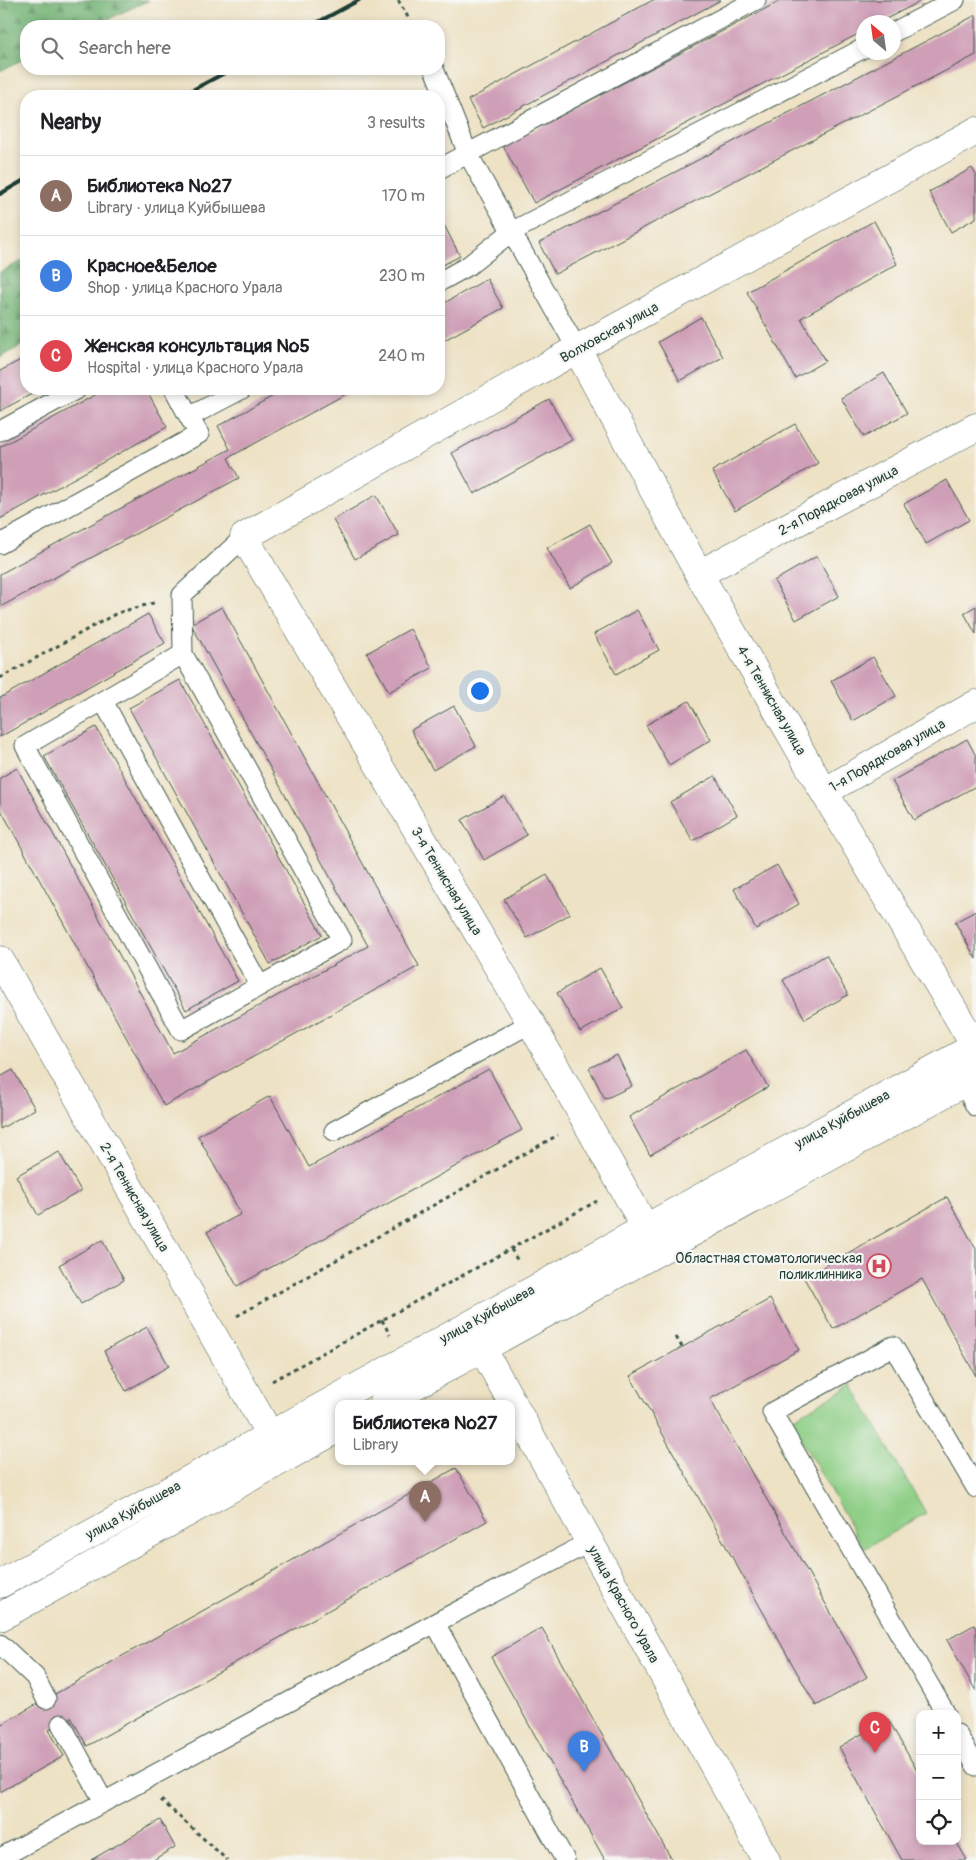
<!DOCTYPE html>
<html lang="en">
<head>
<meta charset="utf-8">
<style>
  body { margin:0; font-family:Pangolin,sans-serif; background:#f2f2f2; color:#202124 }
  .controls { position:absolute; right:15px; bottom:15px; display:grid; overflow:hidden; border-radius:10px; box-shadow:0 2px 8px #0003 }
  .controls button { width:45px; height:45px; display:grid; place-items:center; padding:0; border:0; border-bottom:1px solid #e0e0e0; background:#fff; color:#202124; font:25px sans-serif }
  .compass { position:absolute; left:856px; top:15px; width:45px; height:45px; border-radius:50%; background:#fff; box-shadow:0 2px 8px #0003; rotate:331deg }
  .you { position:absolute; left:479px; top:690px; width:18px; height:18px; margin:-12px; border:4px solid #fff; border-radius:50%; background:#1a73e8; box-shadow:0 0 0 8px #1a73e833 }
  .badge { display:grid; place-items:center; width:32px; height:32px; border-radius:50%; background:#d1495b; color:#fff; font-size:16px; font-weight:700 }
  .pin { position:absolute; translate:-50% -41px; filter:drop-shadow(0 1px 2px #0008) }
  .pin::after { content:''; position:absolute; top:26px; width:18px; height:15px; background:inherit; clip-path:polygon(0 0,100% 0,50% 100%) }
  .popup { position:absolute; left:335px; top:1400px; width:180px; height:65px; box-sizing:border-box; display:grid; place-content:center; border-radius:10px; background:#fff; filter:drop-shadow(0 1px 4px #0005); font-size:16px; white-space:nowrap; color:#757577 }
  .popup b { font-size:19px; color:#202124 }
  .popup::after { content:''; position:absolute; left:50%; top:100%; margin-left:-10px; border:10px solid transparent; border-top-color:#fff }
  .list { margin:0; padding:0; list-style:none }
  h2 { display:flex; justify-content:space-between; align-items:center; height:65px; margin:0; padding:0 20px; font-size:21px }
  h2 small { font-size:16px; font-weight:400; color:#757577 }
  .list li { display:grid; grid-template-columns:32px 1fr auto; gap:15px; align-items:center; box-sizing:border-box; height:80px; padding:0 20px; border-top:1px solid #e0e0e0 }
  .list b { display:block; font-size:19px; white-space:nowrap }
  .list p { margin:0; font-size:16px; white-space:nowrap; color:#757577 }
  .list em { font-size:16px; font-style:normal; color:#757577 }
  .icon { flex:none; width:28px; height:28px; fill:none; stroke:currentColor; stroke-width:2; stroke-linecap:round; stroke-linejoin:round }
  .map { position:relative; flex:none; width:976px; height:1860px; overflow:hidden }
  .search { position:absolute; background:#fff; box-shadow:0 2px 8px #0003; left:20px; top:20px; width:425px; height:55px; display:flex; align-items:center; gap:12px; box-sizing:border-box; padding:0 18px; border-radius:20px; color:#757577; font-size:19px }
  .panel { position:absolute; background:#fff; box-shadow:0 2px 8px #0003; left:20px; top:90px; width:425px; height:305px; border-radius:20px }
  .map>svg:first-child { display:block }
  .forest { fill:url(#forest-firs); stroke:#497854 }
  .green { fill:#8fcf87; stroke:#57865e }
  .building { fill:#cf9fb7 }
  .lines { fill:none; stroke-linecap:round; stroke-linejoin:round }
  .service-casing { stroke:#3e564a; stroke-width:21 }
  .minor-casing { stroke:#3e564a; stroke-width:29 }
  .tertiary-casing { stroke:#3e564a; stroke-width:29 }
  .secondary-casing { stroke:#3e564a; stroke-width:29 }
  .path { stroke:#3e564a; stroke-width:3; stroke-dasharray:4 4; stroke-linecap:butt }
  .service { stroke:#fff; stroke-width:19 }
  .minor { stroke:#fff; stroke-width:28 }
  .tertiary { stroke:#fff; stroke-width:28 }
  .secondary { stroke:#fff; stroke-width:28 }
  .rail { stroke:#1f3d34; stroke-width:4 }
  .labels { text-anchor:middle; stroke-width:4.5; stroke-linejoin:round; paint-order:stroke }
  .street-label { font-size:14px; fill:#1f3d34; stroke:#f6f6f2 }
  .poi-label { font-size:14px; fill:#1f3d34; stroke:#f6f6f2; text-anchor:end }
</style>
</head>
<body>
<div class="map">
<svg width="976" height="1860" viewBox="0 0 976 1860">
  <defs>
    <pattern id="forest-firs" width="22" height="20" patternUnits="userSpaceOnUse" patternTransform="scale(1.25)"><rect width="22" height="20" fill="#73b274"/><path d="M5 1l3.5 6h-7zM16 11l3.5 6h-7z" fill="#5e9260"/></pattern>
  </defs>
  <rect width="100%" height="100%" fill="#f6f6f2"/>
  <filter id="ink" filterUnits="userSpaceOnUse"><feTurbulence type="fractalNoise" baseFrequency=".02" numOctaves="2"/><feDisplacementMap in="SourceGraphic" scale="10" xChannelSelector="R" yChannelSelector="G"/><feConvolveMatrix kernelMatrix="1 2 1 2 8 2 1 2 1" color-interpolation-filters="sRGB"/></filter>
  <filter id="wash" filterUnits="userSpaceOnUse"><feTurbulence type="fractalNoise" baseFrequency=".0096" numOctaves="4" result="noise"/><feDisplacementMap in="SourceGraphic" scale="20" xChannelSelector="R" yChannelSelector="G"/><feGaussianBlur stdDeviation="1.12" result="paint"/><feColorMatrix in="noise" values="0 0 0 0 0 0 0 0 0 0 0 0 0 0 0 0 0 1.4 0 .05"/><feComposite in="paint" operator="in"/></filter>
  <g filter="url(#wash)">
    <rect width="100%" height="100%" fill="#eee2c5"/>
    <path class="forest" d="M0 0H149L94 26H26V58L0 71Z
      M26 259V343L0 358V272Z"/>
    <path class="green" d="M852 1385 926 1513 864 1549 790 1420Z"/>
    <g id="blocks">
      <path class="building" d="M653 0H721L483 128 468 100Z
        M782 0H923L880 22H864V31L534 203 503 146Z
        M976 15V55L555 274 539 243Z
        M972 168 976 175V218L951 232 929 192Z
        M439 215 460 256 439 267Z
        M874 221 897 264 801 318 825 361 795 378 747 292Z
        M487 279 503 308 439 343V306Z
        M701 317 723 357 680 381 658 342Z
        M26 357V389H41L0 411V371Z
        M884 373 907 413 864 437 841 398Z
        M106 389H146L167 427 0 519V447Z
        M286 389H355L228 458 239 478 0 607V574L230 449 218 426Z
        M549 399 572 440 474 494 452 453Z
        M795 424 818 463 735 511 712 471Z
        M947 480 969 520 926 544 904 504Z
        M376 495 399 535 355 559 333 520Z
        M590 524 612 563 570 588 547 548Z
        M817 556 839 596 796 620 774 581Z
        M976 606V634L964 613Z
        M222 607 419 966 164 1106 0 808V778L17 768 173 1053 368 946 191 624Z
        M637 610 659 650 616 674 594 634Z
        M148 614 165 643 0 737V698Z
        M410 629 432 668 389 692 367 653Z
        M873 657 896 696 853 721 831 681Z
        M180 680 322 935 270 964 129 708Z
        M689 701 711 740 669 765 646 725Z
        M454 706 476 746 433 770 411 730Z
        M96 727 238 981 186 1010 44 756Z
        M967 739 976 756V786L914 820 892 781Z
        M715 776 737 815 693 841 670 802Z
        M504 796 527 835 484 860 462 820Z
        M777 865 799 904 756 929 734 889Z
        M547 875 570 914 527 938 504 899Z
        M976 911V959L955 922Z
        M826 955 848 995 805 1019 783 980Z
        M600 968 623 1008 580 1032 557 993Z
        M746 1050 768 1087 650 1155 629 1117Z
        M617 1055 632 1086 605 1099 589 1068Z
        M489 1069 522 1130 237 1286 207 1232 241 1214 198 1136 270 1096 309 1167Z
        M13 1070 35 1109 0 1129V1077Z
        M59 1152 81 1191 38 1215 16 1176Z
        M947 1197 976 1249V1376L922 1279 833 1329 804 1278Z
        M102 1240 124 1280 81 1304 59 1265Z
        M770 1299 799 1350 710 1399 867 1677 816 1706 630 1376Z
        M147 1327 169 1366 126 1391 104 1351Z
        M456 1468 487 1521 87 1746 71 1717 49 1730 64 1756 0 1792V1725Z
        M974 1625 976 1629V1691L947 1640Z
        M542 1628 672 1860H605L491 1657Z
        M888 1719 920 1776V1841H956L967 1860H902L839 1747Z
        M160 1820 175 1847 153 1860H91Z"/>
    </g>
  </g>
  <g filter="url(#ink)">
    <use href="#blocks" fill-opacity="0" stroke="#3e564a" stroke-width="1"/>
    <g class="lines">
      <g class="service-casing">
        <path id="service" d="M894 32 955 0
          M434 69 468 154 577 349
          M439 169 756 0
          M439 282 468 266 511 232 864 48
          M174 389 189 417
          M0 431 77 389
          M0 544 199 434 189 417 242 389
          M183 654 342 940 181 1030 25 746 183 654 182 595 244 537
          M103 701 260 986
          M963 1083 976 1107
          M334 1131 531 1023
          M435 1623 565 1860
          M0 1644 35 1677 46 1699
          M946 1714 772 1412 893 1346 976 1488
          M61 1724 104 1802
          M957 1734 976 1766
          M0 1858 435 1623 590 1542"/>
      </g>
      <g class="minor-casing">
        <path id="minor" d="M577 349 699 574 824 792 975 1046
          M699 574 976 427
          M824 792 976 704
          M0 960 270 1435
          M645 1227 531 1023 244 537 577 349 976 131"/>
      </g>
      <g class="tertiary-casing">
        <path id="tertiary" d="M482 1348 766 1860"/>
      </g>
      <g class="secondary-casing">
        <path id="secondary" d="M383 1403 976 1076
          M0 1584 976 1046
          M0 1617 339 1428"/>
      </g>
      <path class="path" d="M398 0 413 26
        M0 678 117 613 157 602
        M511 1249 519 1263
        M237 1316 558 1135
        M382 1320 390 1335
        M676 1337 682 1347
        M272 1381 597 1201
        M161 1800 227 1860"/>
      <use href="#service" class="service"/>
      <use href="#minor" class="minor"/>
      <use href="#tertiary" class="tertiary"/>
      <use href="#secondary" class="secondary"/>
      <path class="rail" d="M311 26 359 0
        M181 96 232 69
        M0 194 26 179"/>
    </g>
  </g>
  <defs>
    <g id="hospital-ring" transform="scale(1.25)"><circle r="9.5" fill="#f6f6f2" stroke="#d1495b" stroke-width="1.5"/><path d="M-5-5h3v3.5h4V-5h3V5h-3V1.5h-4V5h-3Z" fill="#d1495b"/></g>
  </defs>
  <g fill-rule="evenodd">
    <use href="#hospital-ring" x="879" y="1266"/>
  </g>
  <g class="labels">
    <g class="street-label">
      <text transform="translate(609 332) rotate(-29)" y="5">Волховская улица</text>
      <text transform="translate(838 500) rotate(-28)" y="5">2-я Порядковая улица</text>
      <text transform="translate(772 700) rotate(60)" y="5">4-я Теннисная улица</text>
      <text transform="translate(887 755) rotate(-30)" y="5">1-я Порядковая улица</text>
      <text transform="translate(447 881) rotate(59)" y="5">3-я Теннисная улица</text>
      <text transform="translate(842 1119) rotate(-29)" y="5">улица Куйбышева</text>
      <text transform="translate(135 1197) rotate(60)" y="5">2-я Теннисная улица</text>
      <text transform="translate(487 1314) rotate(-29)" y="5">улица Куйбышева</text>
      <text transform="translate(133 1510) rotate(-29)" y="5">улица Куйбышева</text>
      <text transform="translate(624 1604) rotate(61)" y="5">улица Красного Урала</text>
    </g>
    <g class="poi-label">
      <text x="862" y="1263">Областная стоматологическая<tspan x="862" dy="16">поликлинника</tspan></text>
    </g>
  </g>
</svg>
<div class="controls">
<button>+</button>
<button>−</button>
<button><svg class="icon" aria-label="locate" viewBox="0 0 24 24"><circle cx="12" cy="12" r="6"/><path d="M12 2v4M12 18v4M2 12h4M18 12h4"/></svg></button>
</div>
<svg class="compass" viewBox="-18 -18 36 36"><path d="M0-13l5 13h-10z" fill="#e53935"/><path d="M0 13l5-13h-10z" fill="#757577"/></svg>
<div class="you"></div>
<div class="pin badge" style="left:425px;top:1522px;background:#8d6e63">A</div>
<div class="popup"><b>Библиотека №27</b>Library</div>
<div class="pin badge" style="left:584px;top:1772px;background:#3f7fe0">B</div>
<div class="pin badge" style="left:875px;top:1753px;background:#e0444e">C</div>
<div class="search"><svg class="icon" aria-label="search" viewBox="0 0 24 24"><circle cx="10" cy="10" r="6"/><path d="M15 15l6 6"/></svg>Search here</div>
<section class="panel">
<h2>Nearby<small>3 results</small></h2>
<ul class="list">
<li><span class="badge" style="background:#8d6e63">A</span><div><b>Библиотека №27</b><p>Library · улица Куйбышева</p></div><em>170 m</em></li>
<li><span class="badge" style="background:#3f7fe0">B</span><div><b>Красное&amp;Белое</b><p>Shop · улица Красного Урала</p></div><em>230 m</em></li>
<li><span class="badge" style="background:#e0444e">C</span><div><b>Женская консультация №5</b><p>Hospital · улица Красного Урала</p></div><em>240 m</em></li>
</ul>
</section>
</div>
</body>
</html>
